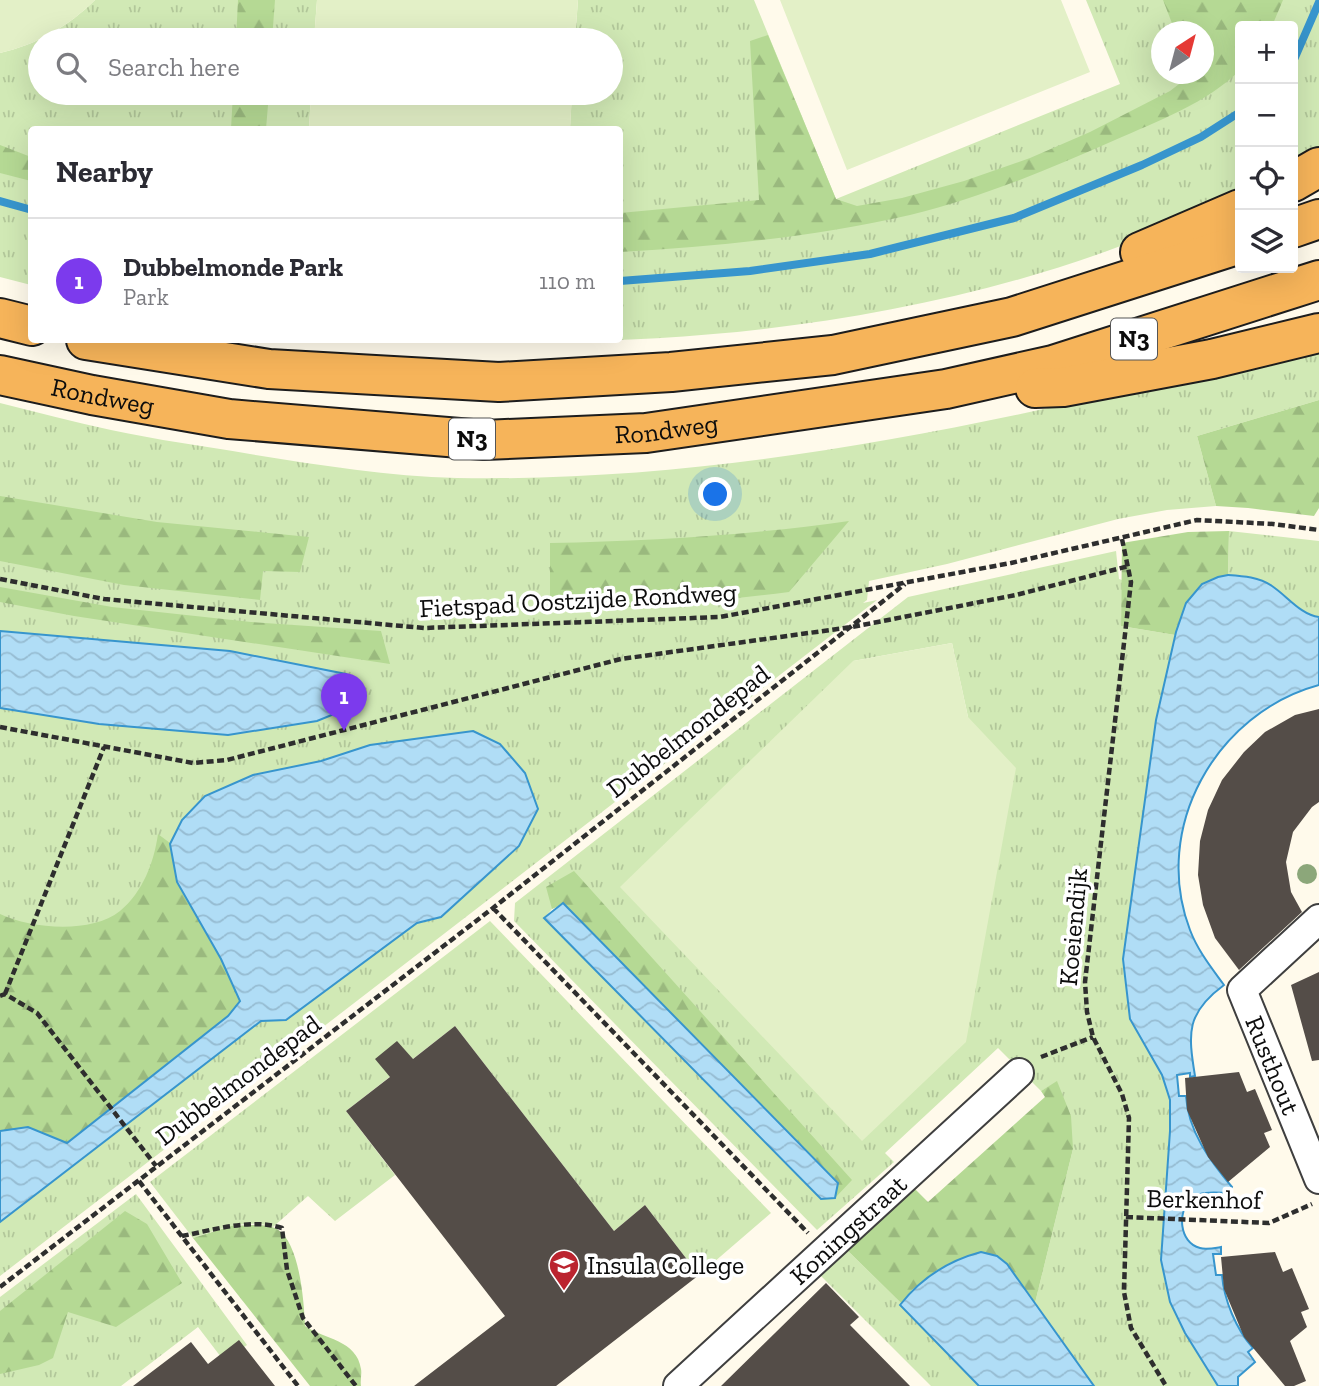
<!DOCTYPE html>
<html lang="en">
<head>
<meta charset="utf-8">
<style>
  body { margin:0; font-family:"Zilla Slab",serif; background:#f2f2f3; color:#2b2b33 }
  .controls { position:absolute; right:21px; top:21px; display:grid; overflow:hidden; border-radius:7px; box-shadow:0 7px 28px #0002 }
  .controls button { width:63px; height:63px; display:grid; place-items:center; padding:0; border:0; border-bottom:2px solid #e1e1e2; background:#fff; color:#2b2b33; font:35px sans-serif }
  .compass { position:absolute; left:1151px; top:21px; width:63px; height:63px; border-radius:50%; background:#fff; box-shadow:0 7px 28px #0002; rotate:36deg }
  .you { position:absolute; left:716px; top:495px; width:24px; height:24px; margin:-18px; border:5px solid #fff; border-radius:50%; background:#1a73e8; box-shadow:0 0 0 10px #1a73e833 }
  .badge { display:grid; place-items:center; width:46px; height:46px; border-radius:50%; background:#7c3aed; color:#fff; font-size:23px; font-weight:700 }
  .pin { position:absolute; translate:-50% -58px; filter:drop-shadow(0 2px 4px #0008) }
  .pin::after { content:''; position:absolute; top:37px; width:24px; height:21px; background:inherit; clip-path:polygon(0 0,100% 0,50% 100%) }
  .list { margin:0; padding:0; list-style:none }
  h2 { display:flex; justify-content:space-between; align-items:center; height:91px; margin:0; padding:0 28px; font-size:30px }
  h2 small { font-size:23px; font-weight:400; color:#7c7c81 }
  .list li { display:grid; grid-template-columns:46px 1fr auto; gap:21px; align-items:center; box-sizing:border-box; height:126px; padding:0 28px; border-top:2px solid #e1e1e2 }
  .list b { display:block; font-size:26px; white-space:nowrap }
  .list p { margin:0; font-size:23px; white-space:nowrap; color:#7c7c81 }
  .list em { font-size:23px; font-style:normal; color:#7c7c81 }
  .icon { flex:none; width:38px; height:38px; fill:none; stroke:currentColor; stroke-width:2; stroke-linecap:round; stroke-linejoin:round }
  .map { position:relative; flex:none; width:1319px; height:1386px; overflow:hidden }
  .search { position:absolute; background:#fff; box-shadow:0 7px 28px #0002; left:28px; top:28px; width:595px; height:77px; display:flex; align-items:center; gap:18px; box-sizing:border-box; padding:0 24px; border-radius:38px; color:#7c7c81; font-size:26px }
  .panel { position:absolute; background:#fff; box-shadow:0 7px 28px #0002; left:28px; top:126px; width:595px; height:217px; border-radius:7px }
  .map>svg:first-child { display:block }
  .grass { fill:url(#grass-tufts); fill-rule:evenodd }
  .forest { fill:url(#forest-firs) }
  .pitch { fill:#e3f0c7 }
  .water { fill:url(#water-waves); stroke:#3795cd; stroke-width:2 }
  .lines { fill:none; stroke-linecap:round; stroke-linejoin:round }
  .stream { stroke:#3795cd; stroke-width:8 }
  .building { fill:#544d48 }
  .minor-casing { stroke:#3f3f3f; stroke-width:32 }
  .trunk-casing { stroke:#1d1d1d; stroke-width:42 }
  .path { stroke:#2e2e2e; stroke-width:4.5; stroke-dasharray:7 3.5; stroke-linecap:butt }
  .minor { stroke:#fff; stroke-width:28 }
  .trunk { stroke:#f6b45a; stroke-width:38 }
  .tree { fill:#8ca77a }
  .labels { text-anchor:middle; stroke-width:7; stroke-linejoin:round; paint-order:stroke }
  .shield { fill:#fff; stroke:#555; stroke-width:2 }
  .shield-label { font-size:24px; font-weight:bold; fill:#0c0c0c }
  .street-label { font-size:26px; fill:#0c0c0c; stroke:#fff }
  .poi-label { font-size:26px; fill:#0c0c0c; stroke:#fff; text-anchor:start }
</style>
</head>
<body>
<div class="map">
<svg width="1319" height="1386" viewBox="0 0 1319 1386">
  <defs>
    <pattern id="grass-tufts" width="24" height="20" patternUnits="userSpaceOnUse" patternTransform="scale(1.75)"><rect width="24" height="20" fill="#d1e9b5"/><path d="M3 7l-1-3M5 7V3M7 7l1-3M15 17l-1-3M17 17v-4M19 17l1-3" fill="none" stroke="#b2c79a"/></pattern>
    <pattern id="forest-firs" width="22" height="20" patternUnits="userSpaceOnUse" patternTransform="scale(1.75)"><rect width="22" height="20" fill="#b5d994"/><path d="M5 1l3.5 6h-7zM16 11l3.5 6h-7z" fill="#9ab97e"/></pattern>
    <pattern id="water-waves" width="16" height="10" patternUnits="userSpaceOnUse" patternTransform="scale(1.75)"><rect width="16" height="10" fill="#b0ddf6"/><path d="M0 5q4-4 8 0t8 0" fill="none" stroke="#96bcd2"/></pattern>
  </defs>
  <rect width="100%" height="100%" fill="#fffaeb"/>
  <path class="grass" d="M95 0H317L314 40H40V93H311L309 129 32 130 31 285 0 277V53C36 45 69 26 95 0Z
    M578 0H754L836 199 1120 84 1086 0H1319V146L1293 163V26H1240V191C1212 205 1184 221 1154 233 966 310 745 342 542 341 505 341 467 342 430 340H620V130L570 129 572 93H611V40H575ZM1162 32H1204V74H1162Z
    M1319 344V400L1197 436 1216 506 1167 510 1118 519 947 564 869 581 867 600 863 603 877 600 0 1276V403C37 412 74 422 111 430 157 440 204 446 250 454 318 465 388 476 457 478 751 483 1036 414 1319 344Z
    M1229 531 1319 541V617C1297 615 1273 584 1251 577 1244 575 1235 576 1228 575Z
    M1116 551 1119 579 1122 580 1121 626 1175 635 1156 720 1130 1019 1162 1075 1170 1100V1131L1161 1260 1185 1333 1218 1386H1094L1035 1303 1073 1149 1057 1082 1041 1091 998 1048 885 1153 894 1162 817 1230 514 921 515 903 908 597ZM952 643 968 717 853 661ZM563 904 838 1182 835 1198 544 918 552 909Z
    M490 921 771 1213 699 1275 645 1205 614 1231 455 1026 346 1111 395 1175 335 1221 308 1196 273 1227C246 1218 217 1230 193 1238L150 1182Z
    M136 1194 247 1345 224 1361 198 1327 121 1386H0V1297Z
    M847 1250 902 1304 901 1306 979 1386H931L819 1274Z"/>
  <path class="forest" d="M238 0H275L272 40H236Z
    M1163 0H1283L1272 26H1240V70C1207 103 1158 121 1115 140 1049 169 981 198 910 215 815 237 717 246 620 252V213L759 200 750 41 768 35 836 199 857 206 902 198 964 181 1030 158 1090 132 1170 91 1192 74H1204V32L1175 31Z
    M233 93H269L266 129H231Z
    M0 145 31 157V181L0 173Z
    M1319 400V508L1314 516 1248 508 1216 506 1197 436Z
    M0 496 157 522 309 537 300 572 263 571 260 600 124 585 0 561Z
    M849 521 789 592C709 602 630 609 550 610V543C650 541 751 535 849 521Z
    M1229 531 1228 575C1193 581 1186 605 1175 635L1121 626 1122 543 1188 532Z
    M0 587 112 607 251 622 381 631 390 664 74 616 0 602Z
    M158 834 170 843 241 1000 228 1016 67 1143 28 1127 0 1131V914C32 929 91 934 120 911 143 892 154 862 158 834Z
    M574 871 852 1180 835 1198 838 1182 563 904 552 909 546 887Z
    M1057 1081 1071 1116 1073 1149 1035 1303 1007 1264 937 1270 912 1290 902 1304 847 1250 915 1189 928 1202 1045 1097 1041 1091Z
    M125 1211 147 1224 182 1283 116 1327 68 1312 53 1358 39 1365 0 1374V1311Z
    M251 1225C260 1225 269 1225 277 1229 300 1243 304 1302 305 1326 324 1339 357 1340 361 1369 362 1375 360 1380 361 1386H310L193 1238 231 1226Z"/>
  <path class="pitch" d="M0 0H95C69 26 36 45 0 53Z
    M317 0H578L575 40H314Z
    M780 0H1061L1090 72 847 170Z
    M311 93H572L570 129H309Z
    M952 643 968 717 1016 768 966 1042 862 1141 620 887 853 661Z"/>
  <path class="water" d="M1228 575C1243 576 1259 577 1272 586 1287 596 1301 615 1319 617V685C1216 713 1151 828 1190 930 1198 951 1211 967 1224 985 1186 1013 1188 1033 1195 1076L1190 1077V1073L1177 1075 1179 1096H1186C1188 1131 1210 1161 1232 1187L1229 1193C1217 1193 1201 1190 1191 1199 1177 1211 1179 1243 1200 1248 1206 1250 1215 1248 1221 1247V1254H1213L1216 1275H1222C1224 1300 1236 1329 1253 1348L1248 1352 1255 1362 1238 1377V1386H1218L1185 1333 1170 1302 1161 1260 1170 1131V1100L1162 1075 1130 1019 1123 959 1156 720 1176 632 1186 603 1202 584 1218 577Z
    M0 631 230 651 346 674 357 682V693L349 708 317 721 228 735 99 724 0 708Z
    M473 731 500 744 525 773 538 809 519 846 441 917 417 923 286 1020 261 1021 0 1222V1131L28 1127 67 1143 228 1016 240 1001 221 959 177 882 170 844 182 820 205 796 253 775 321 761 370 745Z
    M563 903 838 1183 835 1198 821 1199 544 918Z
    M981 1252 997 1256 1007 1264 1094 1386H979L900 1305C921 1278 947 1261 981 1252Z"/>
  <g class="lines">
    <path class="stream" d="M1293 62 1319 2
      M0 201 32 210
      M620 281 750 271 870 254 1014 218 1142 165 1201 137 1240 112"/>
  </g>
  <path class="building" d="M1319 709V802L1312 807 1293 832 1286 862 1291 892 1302 912 1239 970 1215 938 1203 905 1198 875 1200 841 1208 810 1222 780 1244 752 1265 732 1295 715Z
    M1319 972V1060L1312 1061 1291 985Z
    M455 1026 614 1231 645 1205 699 1275 556 1386H414L505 1316 346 1111 390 1077 375 1059 397 1041 413 1059Z
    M1239 1072 1247 1092 1255 1089 1272 1130 1264 1133 1270 1147 1228 1182 1208 1157 1187 1110 1185 1078Z
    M1275 1252 1283 1272 1292 1268 1309 1309 1301 1312 1307 1327 1290 1341 1306 1381 1294 1386H1285L1244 1337 1224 1289 1221 1257Z
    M826 1283 859 1317 850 1325 910 1386H721Z
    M239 1340 275 1386H133L191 1342 208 1364Z"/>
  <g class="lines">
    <g class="minor-casing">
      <g id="minor">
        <path id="s1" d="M1319 919 1242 990 1319 1179"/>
        <path id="s2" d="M678 1386 1019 1073"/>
      </g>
    </g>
    <g class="trunk-casing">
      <g id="trunk">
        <path d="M1293 182 1319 167"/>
        <path d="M1293 228 1319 219"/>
        <path d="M1140 252 1240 209"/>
        <path d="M0 318 32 326"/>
        <path d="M86 340 269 369 499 382 671 372 833 355 1012 317 1240 244"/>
        <path id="s3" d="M0 375 92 395 229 419 484 440 646 433 946 389 1053 365 1319 280"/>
        <path d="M1035 388 1063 387 1212 359 1319 333"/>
      </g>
    </g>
    <path class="path" d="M1122 539 1131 582 1085 982 1087 1012 1093 1037 1122 1094 1129 1118 1124 1292 1131 1328 1166 1386
      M0 579 104 599 424 628 720 617 1011 563 1197 520 1273 524 1319 530
      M0 727 193 763 227 760 621 659 852 627 1016 595 1129 566
      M493 908 808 1233
      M5 994 104 747
      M0 996 5 994 37 1013 156 1166
      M1041 1057 1093 1037
      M139 1181 298 1386
      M1126 1217 1269 1223 1312 1204
      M182 1236C213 1230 251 1218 282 1228L287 1270 303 1318 356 1386
      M0 1287 493 908 905 584"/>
    <use href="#minor" class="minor"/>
    <use href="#trunk" class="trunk"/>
  </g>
  <circle class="tree" cx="1307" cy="874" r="10"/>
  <defs>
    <g id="school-pin" transform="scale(1.575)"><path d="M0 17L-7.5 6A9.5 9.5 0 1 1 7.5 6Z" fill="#bb242f" stroke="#fff"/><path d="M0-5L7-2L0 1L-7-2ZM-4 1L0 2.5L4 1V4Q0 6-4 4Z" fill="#fff"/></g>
  </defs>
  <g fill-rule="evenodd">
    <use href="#school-pin" x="564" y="1265"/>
  </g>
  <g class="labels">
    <g class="shield">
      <rect x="1111" y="318.5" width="46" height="41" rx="5"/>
      <rect x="449" y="418.5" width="46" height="41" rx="5"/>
    </g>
    <g class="shield-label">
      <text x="1134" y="347">N3</text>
      <text x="472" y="447">N3</text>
    </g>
    <g class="street-label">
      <text dy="9" stroke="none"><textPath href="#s3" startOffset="105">Rondweg</textPath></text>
      <text dy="9" stroke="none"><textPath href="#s3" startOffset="672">Rondweg</textPath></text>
      <text transform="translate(578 600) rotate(-3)" y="9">Fietspad Oostzijde Rondweg</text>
      <text transform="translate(688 731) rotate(-38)" y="9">Dubbelmondepad</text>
      <text transform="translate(1073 927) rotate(-85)" y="9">Koeiendijk</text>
      <text dy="9" stroke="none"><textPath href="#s1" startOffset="186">Rusthout</textPath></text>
      <text transform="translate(238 1080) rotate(-37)" y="9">Dubbelmondepad</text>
      <text transform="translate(1204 1199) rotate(1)" y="9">Berkenhof</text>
      <text dy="9" stroke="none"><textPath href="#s2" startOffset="231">Koningstraat</textPath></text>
    </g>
    <g class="poi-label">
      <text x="587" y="1274">Insula College</text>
    </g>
  </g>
</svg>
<div class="controls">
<button>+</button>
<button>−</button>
<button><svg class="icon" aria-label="locate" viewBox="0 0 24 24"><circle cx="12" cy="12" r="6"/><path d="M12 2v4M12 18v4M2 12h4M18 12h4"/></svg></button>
<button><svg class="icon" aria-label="layers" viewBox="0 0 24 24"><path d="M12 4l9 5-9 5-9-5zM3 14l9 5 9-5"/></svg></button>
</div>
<svg class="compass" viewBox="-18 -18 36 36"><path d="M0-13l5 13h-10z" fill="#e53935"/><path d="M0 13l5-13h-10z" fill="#7c7c81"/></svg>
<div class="you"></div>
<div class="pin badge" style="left:344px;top:731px">1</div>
<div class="search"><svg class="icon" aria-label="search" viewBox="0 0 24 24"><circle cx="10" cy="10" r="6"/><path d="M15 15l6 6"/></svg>Search here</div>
<section class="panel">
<h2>Nearby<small></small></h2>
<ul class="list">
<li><span class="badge">1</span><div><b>Dubbelmonde Park</b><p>Park</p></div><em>110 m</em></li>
</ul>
</section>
</div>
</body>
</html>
